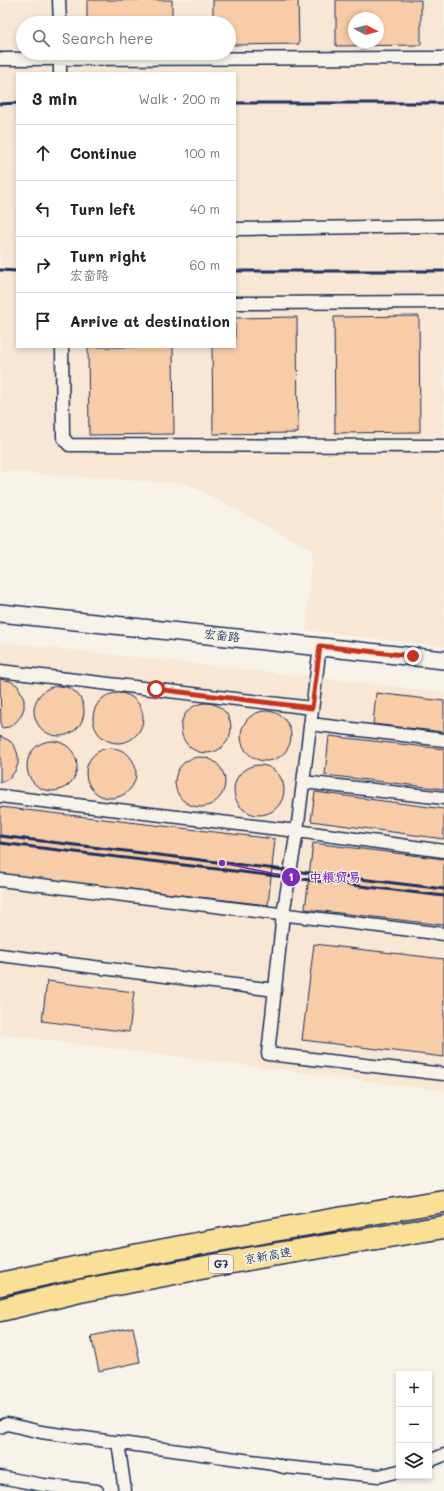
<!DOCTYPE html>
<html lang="en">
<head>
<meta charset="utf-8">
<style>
  body { margin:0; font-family:Mali,"LXGW WenKai TC",sans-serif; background:#f6f6f6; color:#222 }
  .controls { position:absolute; right:12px; bottom:12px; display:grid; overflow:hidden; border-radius:0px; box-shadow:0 2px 6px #0003 }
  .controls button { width:36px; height:36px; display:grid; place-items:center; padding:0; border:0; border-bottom:1px solid #e0e0e0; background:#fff; color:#222; font:20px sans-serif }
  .compass { position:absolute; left:348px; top:12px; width:36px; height:36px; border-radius:50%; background:#fff; box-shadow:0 2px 6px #0003; rotate:97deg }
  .stop { position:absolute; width:12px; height:12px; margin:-9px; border:3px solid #c8321e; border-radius:50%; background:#fff }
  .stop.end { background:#c8321e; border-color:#fff; box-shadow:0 1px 4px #0008 }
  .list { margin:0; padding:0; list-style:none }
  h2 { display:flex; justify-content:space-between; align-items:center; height:52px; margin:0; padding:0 16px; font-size:17px }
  h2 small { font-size:13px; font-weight:400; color:#767676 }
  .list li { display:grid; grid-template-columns:26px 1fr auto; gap:12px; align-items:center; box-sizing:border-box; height:56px; padding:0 16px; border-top:1px solid #e0e0e0 }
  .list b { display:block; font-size:15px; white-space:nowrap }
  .list p { margin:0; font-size:13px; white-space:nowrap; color:#767676 }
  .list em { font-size:13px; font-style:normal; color:#767676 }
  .icon { flex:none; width:22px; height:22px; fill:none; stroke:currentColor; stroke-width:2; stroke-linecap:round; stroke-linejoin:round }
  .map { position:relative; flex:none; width:444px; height:1491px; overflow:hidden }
  .search { position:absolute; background:#fff; box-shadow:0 2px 6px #0003; left:16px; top:16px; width:220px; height:44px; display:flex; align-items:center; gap:10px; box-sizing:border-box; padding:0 14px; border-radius:22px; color:#767676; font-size:15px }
  .panel { position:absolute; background:#fff; box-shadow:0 2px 6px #0003; left:16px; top:72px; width:220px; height:276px; border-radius:0px }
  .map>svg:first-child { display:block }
  .built { fill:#f7e7d4; fill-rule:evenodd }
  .building { fill:#f7cca6; stroke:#1b2f5e; fill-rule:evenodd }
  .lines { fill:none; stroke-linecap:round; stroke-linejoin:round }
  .street-casing { stroke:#1b2f5e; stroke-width:15 }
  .secondary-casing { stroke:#1b2f5e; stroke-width:20 }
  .highway-casing { stroke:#1b2f5e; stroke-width:25 }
  .street { stroke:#f7f3e8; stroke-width:12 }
  .secondary { stroke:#f7f3e8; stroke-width:17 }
  .highway { stroke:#fadf96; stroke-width:22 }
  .rail { stroke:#1b2f5e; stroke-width:3 }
  .route { stroke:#c8321e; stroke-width:5 }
  .labels { text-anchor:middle; stroke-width:3; stroke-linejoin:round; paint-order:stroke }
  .shield { fill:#f7f3e8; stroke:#5d6a87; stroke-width:1 }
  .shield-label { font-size:11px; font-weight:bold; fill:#1b2f5e }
  .street-label { font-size:12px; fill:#1b2f5e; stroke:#f7f3e8 }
  .leader { fill:none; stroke:#7b2cbf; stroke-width:1.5 }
  .callout-dot { fill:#7b2cbf; stroke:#f7f3e8; stroke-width:1.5 }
  .mark-label { font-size:12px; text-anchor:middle; font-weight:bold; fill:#fff }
  .callout-label { font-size:13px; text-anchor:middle; font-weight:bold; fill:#7b2cbf; stroke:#f7f3e8; stroke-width:3; stroke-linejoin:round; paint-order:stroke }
</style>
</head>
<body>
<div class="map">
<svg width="444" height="1491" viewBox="0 0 444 1491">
  <rect width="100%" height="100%" fill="#f7f3e8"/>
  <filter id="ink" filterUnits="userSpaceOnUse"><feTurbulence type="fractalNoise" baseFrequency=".025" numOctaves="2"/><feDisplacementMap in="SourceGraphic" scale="8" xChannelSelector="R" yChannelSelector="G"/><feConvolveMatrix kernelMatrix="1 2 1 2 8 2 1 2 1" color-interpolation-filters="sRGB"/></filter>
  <g filter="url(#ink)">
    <path class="built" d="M0 0H444V647L306 630 312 550 188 484 0 471ZM354 18H378V42H354ZM23 23H229V53H23ZM17 73H235V347H17Z
      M0 642 444 692V1091L0 1034Z"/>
    <path class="building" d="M87 0H172V23H87Z
      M213 0H298L299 44 229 45V23H213Z
      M336 0H421V45L336 46ZM354 18H378V42H354Z
      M419 316 420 432 335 433 334 317Z
      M297 317 298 433 213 434 212 347H235V318Z
      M88 347H173L174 434 89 435Z
      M0 679 10 681 17 685 21 692 24 700V708L21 716 16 722 9 727 1 728Z
      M34 711a25 25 0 1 1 50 0a25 25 0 1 1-50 0Z
      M376 693 444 701V732L373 724Z
      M93 718a25 25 0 1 1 50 0a25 25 0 1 1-50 0Z
      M181 728a25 25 0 1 1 50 0a25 25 0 1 1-50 0Z
      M241 736a25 25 0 1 1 50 0a25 25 0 1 1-50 0Z
      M0 736 10 741 15 747 18 755V764L15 771 10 778 0 783Z
      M329 736 444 749V789L325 775Z
      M27 766a25 25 0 1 1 50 0a25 25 0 1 1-50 0Z
      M86 773a25 25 0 1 1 50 0a25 25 0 1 1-50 0Z
      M175 782a25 25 0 1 1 50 0a25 25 0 1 1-50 0Z
      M234 790a25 25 0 1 1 50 0a25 25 0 1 1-50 0Z
      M315 792 444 809V839L311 821Z
      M0 807 275 839 268 905 0 874Z
      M313 843 444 859V925L305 909Z
      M314 944 444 959V1057L302 1040Z
      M47 981 134 992 129 1032 42 1021Z
      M133 1327 140 1362 99 1371 91 1336Z"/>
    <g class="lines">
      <g class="street-casing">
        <path id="street" d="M59 0 60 23
          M60 53V73
          M0 59 444 58
          M235 229 444 226
          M235 303 444 302
          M62 347 63 437 69 445 444 446
          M320 646 297 831 283 914 268 1054 444 1074
          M0 671 312 708
          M310 724 444 740
          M303 782 444 798
          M0 796 297 831 444 851
          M0 880 444 934
          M0 955 275 990
          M0 1427 7 1424 41 1432 274 1464 284 1467 379 1476 399 1471
          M118 1442 125 1491
          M429 1461 444 1455
          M0 1477 43 1485 97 1491"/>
      </g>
      <g class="secondary-casing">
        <path id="secondary" d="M0 613 444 660"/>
      </g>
      <g class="highway-casing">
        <path id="highway" d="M0 1284C147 1251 295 1226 444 1201
          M0 1310 80 1291 259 1257 444 1227"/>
      </g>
      <use href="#street" class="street"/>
      <use href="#secondary" class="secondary"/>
      <use href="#highway" class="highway"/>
      <path class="rail" d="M235 103H444
        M0 104 17 103
        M0 270 17 271
        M235 271H444
        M0 836 444 889
        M0 843 444 896"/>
    </g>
  </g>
  <g class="lines" filter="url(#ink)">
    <path class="route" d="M156 689 312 708 320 646 413 656"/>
  </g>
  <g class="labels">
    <rect class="shield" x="209" y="1255" width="24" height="18" rx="3"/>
    <g class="shield-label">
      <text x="221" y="1268">G7</text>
    </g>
    <g class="street-label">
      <text transform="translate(222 636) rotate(6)" y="4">宏奤路</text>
      <text transform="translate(268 1256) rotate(-10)" y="4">京新高速</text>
    </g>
  </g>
  <path class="leader" d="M222 863L291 877"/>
  <g class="callout-dot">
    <circle cx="222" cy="863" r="4"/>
    <circle cx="291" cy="877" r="10"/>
  </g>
  <g class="mark-label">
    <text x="291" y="881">1</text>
  </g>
  <g class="callout-label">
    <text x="335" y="882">中粮贸易</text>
  </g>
</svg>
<div class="controls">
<button>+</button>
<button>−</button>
<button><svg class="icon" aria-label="layers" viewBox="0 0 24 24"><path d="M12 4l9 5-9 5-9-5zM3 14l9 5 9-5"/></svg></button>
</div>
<svg class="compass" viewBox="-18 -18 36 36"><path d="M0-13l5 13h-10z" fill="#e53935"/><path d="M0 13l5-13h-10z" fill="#767676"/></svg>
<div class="stop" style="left:156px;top:689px"></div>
<div class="stop end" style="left:413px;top:656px"></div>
<div class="search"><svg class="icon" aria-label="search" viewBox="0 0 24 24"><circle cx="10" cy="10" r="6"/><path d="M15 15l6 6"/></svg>Search here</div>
<section class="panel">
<h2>3 min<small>Walk · 200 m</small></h2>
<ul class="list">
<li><svg class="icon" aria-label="ahead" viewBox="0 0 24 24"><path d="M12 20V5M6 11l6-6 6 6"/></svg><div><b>Continue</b></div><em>100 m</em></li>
<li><svg class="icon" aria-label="left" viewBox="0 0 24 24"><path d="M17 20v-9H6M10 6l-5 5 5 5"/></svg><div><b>Turn left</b></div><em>40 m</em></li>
<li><svg class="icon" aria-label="right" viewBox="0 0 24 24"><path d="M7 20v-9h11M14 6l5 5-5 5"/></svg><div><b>Turn right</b><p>宏奤路</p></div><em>60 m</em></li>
<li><svg class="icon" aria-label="arrive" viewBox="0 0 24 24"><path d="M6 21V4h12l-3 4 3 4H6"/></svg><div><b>Arrive at destination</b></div></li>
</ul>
</section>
</div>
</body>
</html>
